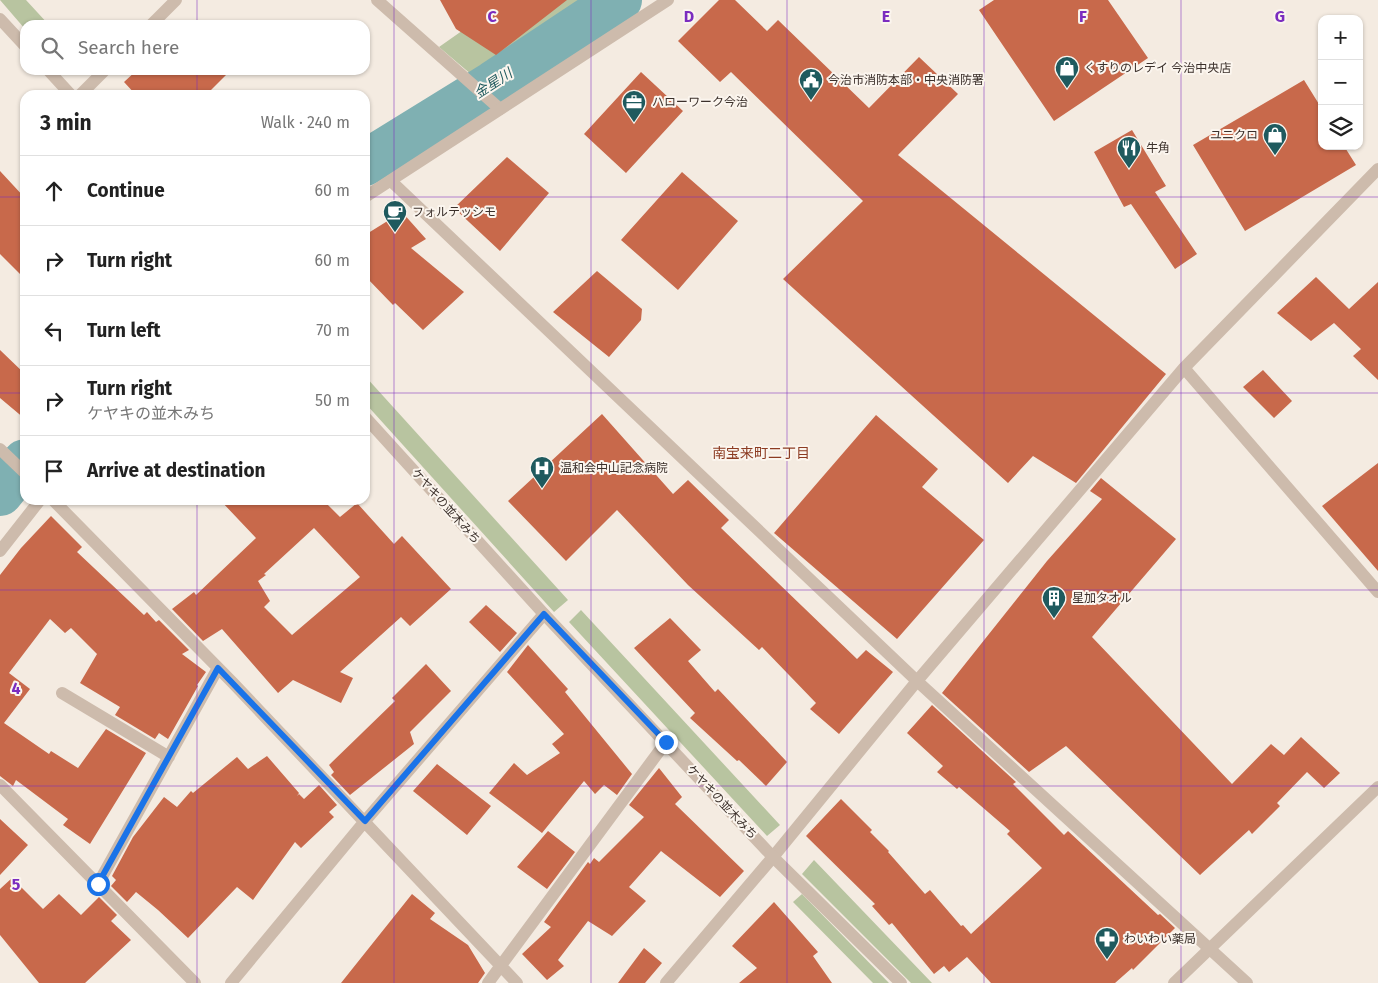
<!DOCTYPE html>
<html lang="en">
<head>
<meta charset="utf-8">
<style>
  body { margin:0; font-family:"Fira Sans","Noto Sans JP",sans-serif; background:#f2f2f2; color:#222 }
  .controls { position:absolute; right:15px; top:15px; display:grid; overflow:hidden; border-radius:10px; box-shadow:0 1px 4px #0004 }
  .controls button { width:45px; height:45px; display:grid; place-items:center; padding:0; border:0; border-bottom:1px solid #e0e0e0; background:#fff; color:#222; font:25px sans-serif }
  .stop { position:absolute; width:15px; height:15px; margin:-11px; border:4px solid #1a73e8; border-radius:50%; background:#fff }
  .stop.end { background:#1a73e8; border-color:#fff; box-shadow:0 1px 5px #0008 }
  .list { margin:0; padding:0; list-style:none }
  h2 { display:flex; justify-content:space-between; align-items:center; height:65px; margin:0; padding:0 20px; font-size:21px }
  h2 small { font-size:16px; font-weight:400; color:#767676 }
  .list li { display:grid; grid-template-columns:32px 1fr auto; gap:15px; align-items:center; box-sizing:border-box; height:70px; padding:0 20px; border-top:1px solid #e0e0e0 }
  .list b { display:block; font-size:19px; white-space:nowrap }
  .list p { margin:0; font-size:16px; white-space:nowrap; color:#767676 }
  .list em { font-size:16px; font-style:normal; color:#767676 }
  .icon { flex:none; width:28px; height:28px; fill:none; stroke:currentColor; stroke-width:2; stroke-linecap:round; stroke-linejoin:round }
  .map { position:relative; flex:none; width:1378px; height:983px; overflow:hidden }
  .search { position:absolute; background:#fff; box-shadow:0 1px 4px #0004; left:20px; top:20px; width:350px; height:55px; display:flex; align-items:center; gap:12px; box-sizing:border-box; padding:0 18px; border-radius:15px; color:#767676; font-size:19px }
  .panel { position:absolute; background:#fff; box-shadow:0 1px 4px #0004; left:20px; top:90px; width:350px; height:415px; border-radius:15px }
  .map>svg:first-child { display:block }
  .green { fill:#b8c4a0 }
  .water { fill:#7fb0b2 }
  .lines { fill:none; stroke-linecap:round; stroke-linejoin:round }
  .river { stroke:#7fb0b2; stroke-width:46 }
  .building { fill:#c8694b; fill-rule:evenodd }
  .minor { stroke:#cdbbac; stroke-width:12 }
  .tertiary { stroke:#cdbbac; stroke-width:12 }
  .route { stroke:#1a73e8; stroke-width:6 }
  .grid { fill:none; stroke:#7b2cbf; stroke-width:1; stroke-opacity:0.55 }
  .labels { text-anchor:middle; stroke-width:4; stroke-linejoin:round; paint-order:stroke }
  .poi-label { font-size:12px; fill:#3b302b; stroke:#fbf5ee; text-anchor:start }
  .street-label { font-size:12px; fill:#3b302b; stroke:#fbf5ee }
  .water-label { font-size:14px; font-style:italic; fill:#1f5a5e; stroke:#fbf5ee }
  .neighbourhood-label { font-size:14px; fill:#8c3b22; stroke:#fbf5ee }
  .grid-label { font-size:16px; text-anchor:middle; font-weight:bold; fill:#7b2cbf; stroke:#fbf5ee; stroke-width:4; stroke-linejoin:round; paint-order:stroke }
</style>
</head>
<body>
<div class="map">
<svg width="1378" height="983" viewBox="0 0 1378 983">
  <rect width="100%" height="100%" fill="#f4ebe1"/>
  <path class="green" d="M0 0H26L49 25H25V29Z
    M506 0H605L479 81 439 47Z
    M365 376 568 600 554 612 365 403Z
    M581 610 780 825 767 836 569 622Z
    M814 860 932 983H911L802 874Z
    M802 894 889 983H873L793 902Z"/>
  <path class="water" d="M605 0H641L498 92 479 81Z"/>
  <g class="lines">
    <path class="river" d="M365 163 493 84 619 0
      M0 493 25 462"/>
  </g>
  <path class="building" d="M440 0H567L496 55 456 29Z
    M719 0H735L767 31 778 20 869 108 919 57 958 94 898 155 1166 374 1076 483 1033 456 1008 483 783 279 863 201 731 72 720 82 678 41Z
    M994 0H1108L1148 58 1054 121 979 10Z
    M137 70H231L206 95H136L124 82Z
    M641 72 683 111 626 173 584 134Z
    M1304 80 1322 109V146H1344L1356 165 1245 231 1193 145Z
    M1132 130 1166 186 1155 192 1197 254 1175 269 1131 204 1124 207 1094 152Z
    M507 157 549 193 500 251 454 208Z
    M0 171 25 198V279L0 254Z
    M682 172 738 221 678 290 621 240Z
    M402 212 426 239 411 248 464 292 423 330 395 303 393 305 365 276V235Z
    M597 271 642 309 641 320 609 357 553 312Z
    M1316 277 1349 309 1378 282V380L1353 356 1361 349 1334 323 1311 341 1277 313Z
    M0 350 25 374V419L0 398Z
    M1263 370 1292 401 1274 418 1243 387Z
    M602 414 673 494 688 480 729 520 721 528 857 659 866 650 893 672 839 734 810 709 816 703 762 647 759 650 688 585 617 510 566 561 508 501Z
    M876 415 938 469 922 487 984 540 897 639 774 533Z
    M1378 463V571L1322 506Z
    M1101 478 1176 539 1092 637 1232 784 1271 744 1284 755 1301 737 1340 773 1324 788 1307 772 1277 803 1280 806 1252 834 1249 830 1200 875 1066 746 1029 772 942 693 1047 561 1102 499 1090 491Z
    M220 500H323L340 517 357 503 394 544 402 536 451 589 410 626 401 617 340 672 353 678 341 703 293 680 278 693 222 629 203 641 172 609 194 592 196 595 256 538ZM314 528 360 577 292 635 264 607 270 601 258 581 266 575 264 574Z
    M51 516 82 547 77 552 144 615 147 612 156 622 159 620 189 650 182 654 206 672 197 685 198 686 168 739 159 733 155 739 115 715 120 707 80 683 97 654 71 628 65 633 50 619 9 673 30 689 4 723 49 754 51 751 78 768 106 729 146 753 90 844 63 825 68 819 16 780 13 786 0 776V575L21 548Z
    M486 605 517 633 500 652 469 622Z
    M670 618 701 650 688 661 715 692 718 689 787 762 766 786 739 760 737 761 690 718 695 713 634 648Z
    M528 645 568 689 565 692 632 774 617 795 604 785 595 794 584 781 542 833 489 793 514 763 527 775 560 753 552 744 564 734 507 672Z
    M426 664 451 691 410 732 414 744 350 795 331 775 334 772 329 765 395 701 392 698Z
    M932 705 1016 782 1013 784 1064 835 1068 831 1158 915 1160 914 1175 928 1133 970 1132 968 1115 983H991L967 957 949 972 944 966 934 974 892 923 889 925 872 906 875 904 806 836 841 799 872 830 870 832 889 851 888 852 925 894 930 890 961 926 963 925 971 934 1042 868 1007 834 1010 831 959 787 957 789 937 772 943 766 907 733Z
    M267 756 299 793 297 796 299 794 304 799 319 785 337 805 329 812 334 817 301 848 295 842 253 900 237 887 188 938 158 910 136 892 127 902 111 886 116 880 112 876 133 837 164 797 177 807 191 791 193 793 237 757 248 769Z
    M437 764 491 806 467 835 413 791Z
    M659 768 682 797 675 804 744 871 720 897 661 851 629 887 646 901 612 936 588 921 558 960 564 966 547 980 522 954 551 927 544 922 588 862 590 864 594 858 599 862 644 817 629 805Z
    M0 819 28 845 0 875Z
    M548 831 575 852 547 889 517 867Z
    M12 878 43 909 59 894 81 915 99 897 117 915 111 921 131 940 85 983H39L0 935V889Z
    M412 894 435 913 430 919 468 945 485 973 478 983H341Z
    M774 902 818 952 813 956 832 983H739L757 968 732 946Z
    M644 948 662 963 645 983H618Z"/>
  <g class="lines">
    <path class="minor" d="M377 0 500 109
      M151 25 176 0
      M80 95 105 70
      M391 181 917 681 1247 983
      M1184 368 1378 592
      M0 449 25 473
      M53 500 233 683 517 983
      M0 551 40 500
      M62 693 169 757
      M0 785 195 983
      M98 884 218 668
      M231 983 365 821 544 614
      M488 983 666 742
      M666 983 773 857 917 681 1184 368 1378 169"/>
    <path class="tertiary" d="M0 19 25 46
      M48 70 71 95
      M365 197 668 0
      M365 417 544 614 773 857 901 983
      M1174 983 1378 787"/>
  </g>
  <g class="lines">
    <path class="route" d="M98 884 218 668 365 821 544 614 666 742"/>
  </g>
  <path class="grid" d="M197 0V25M394 0V983M591 0V983M787 0V983M984 0V983M1181 0V983M197 70V95M0 197H25M365 197H1378M0 393H25M365 393H1378M197 500V983M0 590H1378M0 786H1378"/>
  <defs>
    <g id="shop-pin" transform="scale(1.25)"><path d="M0 17L-7.5 6A9.5 9.5 0 1 1 7.5 6Z" fill="#1f5a5e" stroke="#fbf5ee"/><path d="M-5-2.5h2.3a2.7 3.5 0 0 1 5.4 0H5L5.5 6h-11ZM-1.5-2.5h3a1.5 2.3 0 0 0-3 0Z" fill="#fff"/></g>
    <g id="civic-pin" transform="scale(1.25)"><path d="M0 17L-7.5 6A9.5 9.5 0 1 1 7.5 6Z" fill="#1f5a5e" stroke="#fbf5ee"/><path d="M-.6-6.5H3V-4.5H.6V-3L4-1V1h2V6H-6V1h2V-1L-.6-3ZM-1.2 2.5V6h2.4V2.5Z" fill="#fff"/></g>
    <g id="office-pin" transform="scale(1.25)"><path d="M0 17L-7.5 6A9.5 9.5 0 1 1 7.5 6Z" fill="#1f5a5e" stroke="#fbf5ee"/><path d="M-6-3h4V-5.5h4V-3h4V5H-6ZM-1-4.5V-3h2v-1.5ZM-6 0V1H6V0Z" fill="#fff"/></g>
    <g id="restaurant-pin" transform="scale(1.25)"><path d="M0 17L-7.5 6A9.5 9.5 0 1 1 7.5 6Z" fill="#1f5a5e" stroke="#fbf5ee"/><path d="M-5-6h1v4h1v-4h1v4h1v-4h1v5L-1.5 .5V6h-2V.5L-5-1ZM5-6V6H3V1.5H1.5Q1.5-4 5-6Z" fill="#fff"/></g>
    <g id="cafe-pin" transform="scale(1.25)"><path d="M0 17L-7.5 6A9.5 9.5 0 1 1 7.5 6Z" fill="#1f5a5e" stroke="#fbf5ee"/><path d="M-5.5-4.5H6V0H3Q3 3.5 0 3.5H-2.5Q-5.5 3.5-5.5 0ZM3-3.2v2h1.7v-2ZM-6 4.5H4V6H-6Z" fill="#fff"/></g>
    <g id="hospital-pin" transform="scale(1.25)"><path d="M0 17L-7.5 6A9.5 9.5 0 1 1 7.5 6Z" fill="#1f5a5e" stroke="#fbf5ee"/><path d="M-5-5h3v3.5h4V-5h3V5h-3V1.5h-4V5h-3Z" fill="#fff"/></g>
    <g id="building-pin" transform="scale(1.25)"><path d="M0 17L-7.5 6A9.5 9.5 0 1 1 7.5 6Z" fill="#1f5a5e" stroke="#fbf5ee"/><path d="M-4-6H4V6H1V3H-1V6H-4ZM-2.5-4.3h1.7v1.8h-1.7ZM.8-4.3h1.7v1.8H.8ZM-2.5-1h1.7V.8h-1.7ZM.8-1h1.7V.8H.8Z" fill="#fff"/></g>
    <g id="pharmacy-pin" transform="scale(1.25)"><path d="M0 17L-7.5 6A9.5 9.5 0 1 1 7.5 6Z" fill="#1f5a5e" stroke="#fbf5ee"/><path d="M-2-6h4v4h4v4h-4v4h-4v-4h-4v-4h4Z" fill="#fff"/></g>
  </defs>
  <g fill-rule="evenodd">
    <use href="#shop-pin" x="1067" y="68"/>
    <use href="#civic-pin" x="811" y="80"/>
    <use href="#office-pin" x="634" y="102"/>
    <use href="#shop-pin" x="1275" y="135"/>
    <use href="#restaurant-pin" x="1129" y="148"/>
    <use href="#cafe-pin" x="395" y="212"/>
    <use href="#hospital-pin" x="542" y="468"/>
    <use href="#building-pin" x="1054" y="598"/>
    <use href="#pharmacy-pin" x="1107" y="939"/>
  </g>
  <g class="labels">
    <g class="poi-label">
      <text x="1084" y="72">くすりのレデイ 今治中央店</text>
      <text x="828" y="84">今治市消防本部・中央消防署</text>
      <text x="652" y="106">ハローワーク今治</text>
      <text x="1258" y="139" text-anchor="end">ユニクロ</text>
      <text x="1146" y="152">牛角</text>
      <text x="412" y="216">フォルテッシモ</text>
      <text x="560" y="472">温和会中山記念病院</text>
      <text x="1072" y="602">星加タオル</text>
      <text x="1124" y="943">わいわい薬局</text>
    </g>
    <g class="street-label">
      <text transform="translate(446 506) rotate(48)" y="4">ケヤキの並木みち</text>
      <text transform="translate(722 802) rotate(47)" y="4">ケヤキの並木みち</text>
    </g>
    <g class="water-label">
      <text transform="translate(493 83) rotate(-33)" y="5">金星川</text>
    </g>
    <g class="neighbourhood-label">
      <text x="761" y="458">南宝来町二丁目</text>
    </g>
  </g>
  <g class="grid-label">
    <text x="492" y="22">C</text>
    <text x="689" y="22">D</text>
    <text x="886" y="22">E</text>
    <text x="1083" y="22">F</text>
    <text x="1280" y="22">G</text>
    <text x="16" y="694">4</text>
    <text x="16" y="890">5</text>
  </g>
</svg>
<div class="controls">
<button>+</button>
<button>−</button>
<button><svg class="icon" aria-label="layers" viewBox="0 0 24 24"><path d="M12 4l9 5-9 5-9-5zM3 14l9 5 9-5"/></svg></button>
</div>
<div class="stop" style="left:98px;top:884px"></div>
<div class="stop end" style="left:666px;top:742px"></div>
<div class="search"><svg class="icon" aria-label="search" viewBox="0 0 24 24"><circle cx="10" cy="10" r="6"/><path d="M15 15l6 6"/></svg>Search here</div>
<section class="panel">
<h2>3 min<small>Walk · 240 m</small></h2>
<ul class="list">
<li><svg class="icon" aria-label="ahead" viewBox="0 0 24 24"><path d="M12 20V5M6 11l6-6 6 6"/></svg><div><b>Continue</b></div><em>60 m</em></li>
<li><svg class="icon" aria-label="right" viewBox="0 0 24 24"><path d="M7 20v-9h11M14 6l5 5-5 5"/></svg><div><b>Turn right</b></div><em>60 m</em></li>
<li><svg class="icon" aria-label="left" viewBox="0 0 24 24"><path d="M17 20v-9H6M10 6l-5 5 5 5"/></svg><div><b>Turn left</b></div><em>70 m</em></li>
<li><svg class="icon" aria-label="right" viewBox="0 0 24 24"><path d="M7 20v-9h11M14 6l5 5-5 5"/></svg><div><b>Turn right</b><p>ケヤキの並木みち</p></div><em>50 m</em></li>
<li><svg class="icon" aria-label="arrive" viewBox="0 0 24 24"><path d="M6 21V4h12l-3 4 3 4H6"/></svg><div><b>Arrive at destination</b></div></li>
</ul>
</section>
</div>
</body>
</html>
